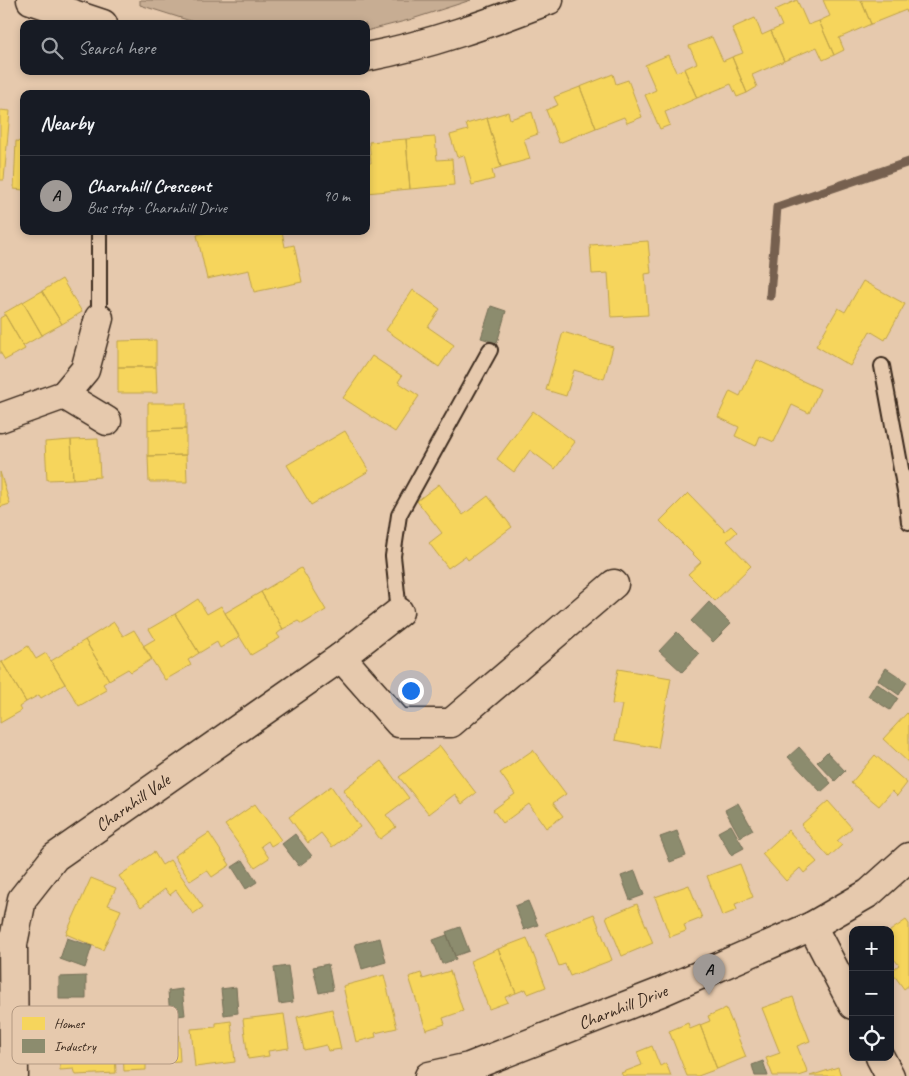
<!DOCTYPE html>
<html lang="en">
<head>
<meta charset="utf-8">
<style>
  body { margin:0; font-family:Caveat,sans-serif; background:#20242c; color:#f1f3f6 }
  .controls { position:absolute; right:15px; bottom:15px; display:grid; overflow:hidden; border-radius:10px; box-shadow:0 2px 8px #0003 }
  .controls button { width:45px; height:45px; display:grid; place-items:center; padding:0; border:0; border-bottom:1px solid #363941; background:#171b24; color:#f1f3f6; font:25px sans-serif }
  .you { position:absolute; left:410px; top:690px; width:18px; height:18px; margin:-12px; border:4px solid #fff; border-radius:50%; background:#1a73e8; box-shadow:0 0 0 8px #1a73e833 }
  .badge { display:grid; place-items:center; width:32px; height:32px; border-radius:50%; background:#9f9995; color:#111; font-size:16px; font-weight:700 }
  .pin { position:absolute; translate:-50% -41px; filter:drop-shadow(0 1px 2px #0008) }
  .pin::after { content:''; position:absolute; top:26px; width:18px; height:15px; background:inherit; clip-path:polygon(0 0,100% 0,50% 100%) }
  .list { margin:0; padding:0; list-style:none }
  h2 { display:flex; justify-content:space-between; align-items:center; height:65px; margin:0; padding:0 20px; font-size:21px }
  h2 small { font-size:16px; font-weight:400; color:#9ea1a6 }
  .list li { display:grid; grid-template-columns:32px 1fr auto; gap:15px; align-items:center; box-sizing:border-box; height:80px; padding:0 20px; border-top:1px solid #363941 }
  .list b { display:block; font-size:19px; white-space:nowrap }
  .list p { margin:0; font-size:16px; white-space:nowrap; color:#9ea1a6 }
  .list em { font-size:16px; font-style:normal; color:#9ea1a6 }
  .icon { flex:none; width:28px; height:28px; fill:none; stroke:currentColor; stroke-width:2; stroke-linecap:round; stroke-linejoin:round }
  .map { position:relative; flex:none; width:909px; height:1076px; overflow:hidden }
  .search { position:absolute; background:#171b24; box-shadow:0 2px 8px #0003; left:20px; top:20px; width:350px; height:55px; display:flex; align-items:center; gap:12px; box-sizing:border-box; padding:0 18px; border-radius:10px; color:#9ea1a6; font-size:19px }
  .panel { position:absolute; background:#171b24; box-shadow:0 2px 8px #0003; left:20px; top:90px; width:350px; height:145px; border-radius:10px }
  .map>svg:first-child { display:block }
  .green { fill:#c7ad93; stroke:#816c58 }
  .homes { fill:#f6d55c; stroke:#bea249 }
  .industry { fill:#8c8c6e; stroke:#746f56 }
  .lines { fill:none; stroke-linecap:round; stroke-linejoin:round }
  .stream { stroke:#766150; stroke-width:9 }
  .service-casing { stroke:#3b2a1e; stroke-width:18 }
  .minor-casing { stroke:#3b2a1e; stroke-width:31 }
  .secondary-casing { stroke:#3b2a1e; stroke-width:31 }
  .service { stroke:#e6c9ad; stroke-width:14 }
  .minor { stroke:#e6c9ad; stroke-width:28 }
  .secondary { stroke:#e6c9ad; stroke-width:28 }
  .labels { text-anchor:middle; stroke-width:5; stroke-linejoin:round; paint-order:stroke }
  .street-label { font-size:18px; fill:#3b2a1e; stroke:#e6c9ad }
  .key { fill:#e6c9ad; stroke:#b39982; stroke-width:1 }
  .key-label { font-size:14px; fill:#3b2a1e }
</style>
</head>
<body>
<div class="map">
<svg width="909" height="1076" viewBox="0 0 909 1076">
  <rect width="100%" height="100%" fill="#e6c9ad"/>
  <filter id="ink" filterUnits="userSpaceOnUse"><feTurbulence type="fractalNoise" baseFrequency=".02" numOctaves="2"/><feDisplacementMap in="SourceGraphic" scale="10" xChannelSelector="R" yChannelSelector="G"/><feConvolveMatrix kernelMatrix="1 2 1 2 8 2 1 2 1" color-interpolation-filters="sRGB"/></filter>
  <g filter="url(#ink)">
    <path class="green" d="M140 0H471L409 20 366 31V24H200L140 5Z"/>
    <path class="homes" d="M797 0 808 25 819 21 834 55 823 60 817 47 784 61 771 31 782 26 775 10Z
      M823 0H861L871 24 839 38 844 50 834 55 819 21 830 16Z
      M861 0H909V18L906 10 871 24Z
      M755 18 762 35 771 31 784 61 752 75 757 87 747 93 732 57 743 53 732 28Z
      M712 37 723 61 732 57 747 93 737 97 731 84 697 98 684 69 697 63 689 46Z
      M668 55 676 72 684 69 697 98 665 112 670 125 660 129 645 95 656 90 645 65Z
      M613 74 616 84 628 80 642 117 627 123 624 117 596 128 580 87Z
      M580 87 596 128 559 143 546 110 558 105 554 97Z
      M0 110 10 111 4 180H0Z
      M508 112 510 119 532 112 538 134 524 139 530 159 501 167 487 118Z
      M487 118 501 167 492 170 494 179 472 185 464 155 457 157 450 135 468 130 466 124Z
      M435 137 437 160 452 159 454 185 410 189 406 139Z
      M406 139 410 189 366 193V163H371L369 142Z
      M16 141 24 142V190L14 189Z
      M213 231H282L285 247 294 245 302 282 254 292 249 270 207 279 197 235Z
      M648 241 651 273 645 274 648 315 611 317 608 273 592 274 590 245Z
      M62 279 82 312 62 324 42 291Z
      M863 281 905 304 885 340 870 331 850 366 816 346 838 308 845 312Z
      M413 290 440 309 428 327 454 345 439 367 386 330Z
      M42 291 62 324 42 335 23 302Z
      M23 302 42 335 23 346 4 313Z
      M5 315 25 349 5 360 0 352V318Z
      M563 332 613 347 604 379 574 370 566 396 546 390Z
      M156 340V367H118V341Z
      M372 356 402 376 398 382 419 396 395 432 343 398Z
      M757 360 820 389 809 413 792 405 774 442 760 436 756 446 735 436 739 427 718 417 730 391 740 396Z
      M118 367H156L157 393H118Z
      M148 403H186V429L148 430Z
      M533 411 575 442 555 469 530 450 514 472 497 459Z
      M186 429V455L148 456V430Z
      M345 431 369 471 311 505 287 465Z
      M98 439 100 477 73 479 71 440Z
      M71 440 73 479 47 480 45 442Z
      M186 455 187 482H149L148 456Z
      M0 472 10 504 0 507Z
      M439 484 463 515 488 496 512 527 468 560 465 556 448 568 429 543 442 533 417 501Z
      M688 493 725 531 731 526 737 532 727 541 751 566 715 601 688 574 701 562 660 521Z
      M301 568 326 610 302 624 298 621 283 629 261 592Z
      M261 592 283 629 277 634 280 638 251 655 225 613Z
      M198 599 207 614 221 606 239 637 220 648 217 642 199 653 175 614Z
      M175 614 199 653 188 660 191 665 165 680 143 646 155 639 149 629Z
      M114 622 123 636 134 630 152 659 131 672 128 669 109 680 85 640Z
      M85 640 109 680 103 684 107 690 79 706 51 661Z
      M28 646 36 659 46 653 65 684 41 698 39 695 26 702 2 662Z
      M0 662H2L26 702 19 707 21 711 0 723Z
      M618 669 671 678 658 748 615 740 622 705 612 704Z
      M907 713 909 715V763L883 739Z
      M440 746 476 793 462 804 455 794 429 814 399 777Z
      M533 750 566 794 553 803 563 816 546 828 529 804 503 823 493 810 515 794 500 773Z
      M875 755 907 783 897 796 892 791 879 806 851 783Z
      M381 761 409 798 386 815 396 827 380 839 343 790Z
      M331 786 360 827 332 847 321 833 308 843 289 817Z
      M828 801 852 828 837 841 842 845 829 857 801 825Z
      M255 804 281 840 271 846 268 841 261 846 269 858 255 867 225 825Z
      M788 830 817 862 804 873 800 868 786 881 762 854Z
      M209 833 230 865 212 877 207 870 190 881 174 856Z
      M154 852 162 865 170 860 203 907 193 914 176 890 170 895 165 889 141 907 119 876Z
      M740 864 753 897 735 904 737 910 722 916 707 876Z
      M91 878 116 888 108 905 121 910 103 950 66 934Z
      M689 885 702 918 684 925 686 931 670 937 655 897Z
      M637 904 653 943 622 956 606 917Z
      M594 914 612 960 570 976 565 964 559 966 546 933Z
      M906 920 909 924V985L904 989 891 971 899 965 890 954V931Z
      M527 938 546 987 528 994 526 989 516 993 498 949Z
      M498 949 516 993 505 997 508 1002 489 1009 470 961Z
      M450 971 463 1011 443 1018 445 1024 426 1030 409 977 421 973 423 979Z
      M384 975 397 1028 375 1033 376 1037 356 1042 343 986Z
      M793 997 810 1041 797 1046 808 1073 799 1076H773L766 1058 780 1053 762 1008Z
      M726 1008 746 1057 717 1069 700 1025 710 1021 708 1016Z
      M332 1009 341 1049 328 1051 326 1045 304 1050 297 1017Z
      M284 1014 289 1048 268 1051 269 1056 248 1059 243 1019Z
      M231 1021 235 1062 195 1067 191 1029 216 1027V1023Z
      M688 1023 690 1029 700 1025 717 1069 698 1076H687L669 1031Z
      M114 1028 116 1073 76 1075 74 1069 60 1070 58 1030Z
      M178 1029 180 1061 146 1063V1070L124 1071 122 1032Z
      M652 1046 660 1066 666 1063 671 1076H623L621 1073 642 1065 637 1052Z
      M838 1067 841 1076H810Z"/>
    <path class="industry" d="M491 306 506 311 497 343 481 338Z
      M709 602 731 624 713 642 691 621Z
      M677 632 699 654 682 672 659 651Z
      M886 668 907 682 899 695 878 680Z
      M876 683 898 698 890 710 868 696Z
      M799 747 831 783 821 792 788 757Z
      M827 752 845 771 835 781 817 762Z
      M738 803 753 830 740 837 725 810Z
      M731 825 744 848 731 855 718 832Z
      M677 831 686 856 670 862 660 837Z
      M295 834 312 856 299 866 282 844Z
      M243 860 257 882 246 889 232 867Z
      M635 871 644 895 630 900 621 876Z
      M528 901 538 925 524 930 515 906Z
      M460 927 469 951 455 956 446 932Z
      M447 935 456 959 442 964 433 940Z
      M67 938 92 946 85 968 60 959Z
      M380 938 386 962 362 969 355 944Z
      M328 964 333 990 319 993 313 967Z
      M288 966 293 1002 279 1004 274 968Z
      M86 976V999H59V977Z
      M236 987 238 1013 224 1015 221 989Z
      M182 989 185 1015 170 1017 168 991Z
      M763 1061 768 1076H755L752 1065Z"/>
    <g class="lines">
      <path class="stream" d="M770 296 777 207 909 162"/>
      <g class="service-casing">
        <path id="service" d="M99 318V231
          M882 366 906 496 909 522
          M399 612 393 556 399 515 490 350"/>
      </g>
      <g class="minor-casing">
        <g id="minor">
          <path d="M64 395 107 421"/>
          <path d="M0 418 64 395 85 370 99 318"/>
          <path d="M341 657 399 723H451L614 584"/>
          <path d="M812 926 853 1005"/>
          <path d="M880 1057 890 1076"/>
          <path id="s1" d="M14 1076 13 944 22 899 55 857 341 657 399 612"/>
          <path id="s2" d="M429 1076 469 1067 661 992 812 926 869 893 909 857"/>
        </g>
      </g>
      <g class="secondary-casing">
        <path id="secondary" d="M31 0 103 24
          M366 57C429 45 490 23 549 0"/>
      </g>
      <use href="#service" class="service"/>
      <use href="#minor" class="minor"/>
      <use href="#secondary" class="secondary"/>
    </g>
  </g>
  <g class="labels">
    <g class="street-label">
      <text dy="6" stroke="none"><textPath href="#s1" startOffset="326">Charnhill Vale</textPath></text>
      <text dy="6" stroke="none"><textPath href="#s2" startOffset="206">Charnhill Drive</textPath></text>
    </g>
  </g>
  <rect x="12" y="1006" width="166" height="58" rx="8" class="key"/>
  <rect x="22" y="1017" width="23" height="13" fill="#f6d55c"/>
  <rect x="22" y="1039" width="23" height="14" fill="#8c8c6e"/>
  <g class="key-label">
    <text x="54" y="1028">Homes</text>
    <text x="54" y="1051">Industry</text>
  </g>
</svg>
<div class="controls">
<button>+</button>
<button>−</button>
<button><svg class="icon" aria-label="locate" viewBox="0 0 24 24"><circle cx="12" cy="12" r="6"/><path d="M12 2v4M12 18v4M2 12h4M18 12h4"/></svg></button>
</div>
<div class="you"></div>
<div class="pin badge" style="left:709px;top:995px">A</div>
<div class="search"><svg class="icon" aria-label="search" viewBox="0 0 24 24"><circle cx="10" cy="10" r="6"/><path d="M15 15l6 6"/></svg>Search here</div>
<section class="panel">
<h2>Nearby<small></small></h2>
<ul class="list">
<li><span class="badge">A</span><div><b>Charnhill Crescent</b><p>Bus stop · Charnhill Drive</p></div><em>90 m</em></li>
</ul>
</section>
</div>
</body>
</html>
